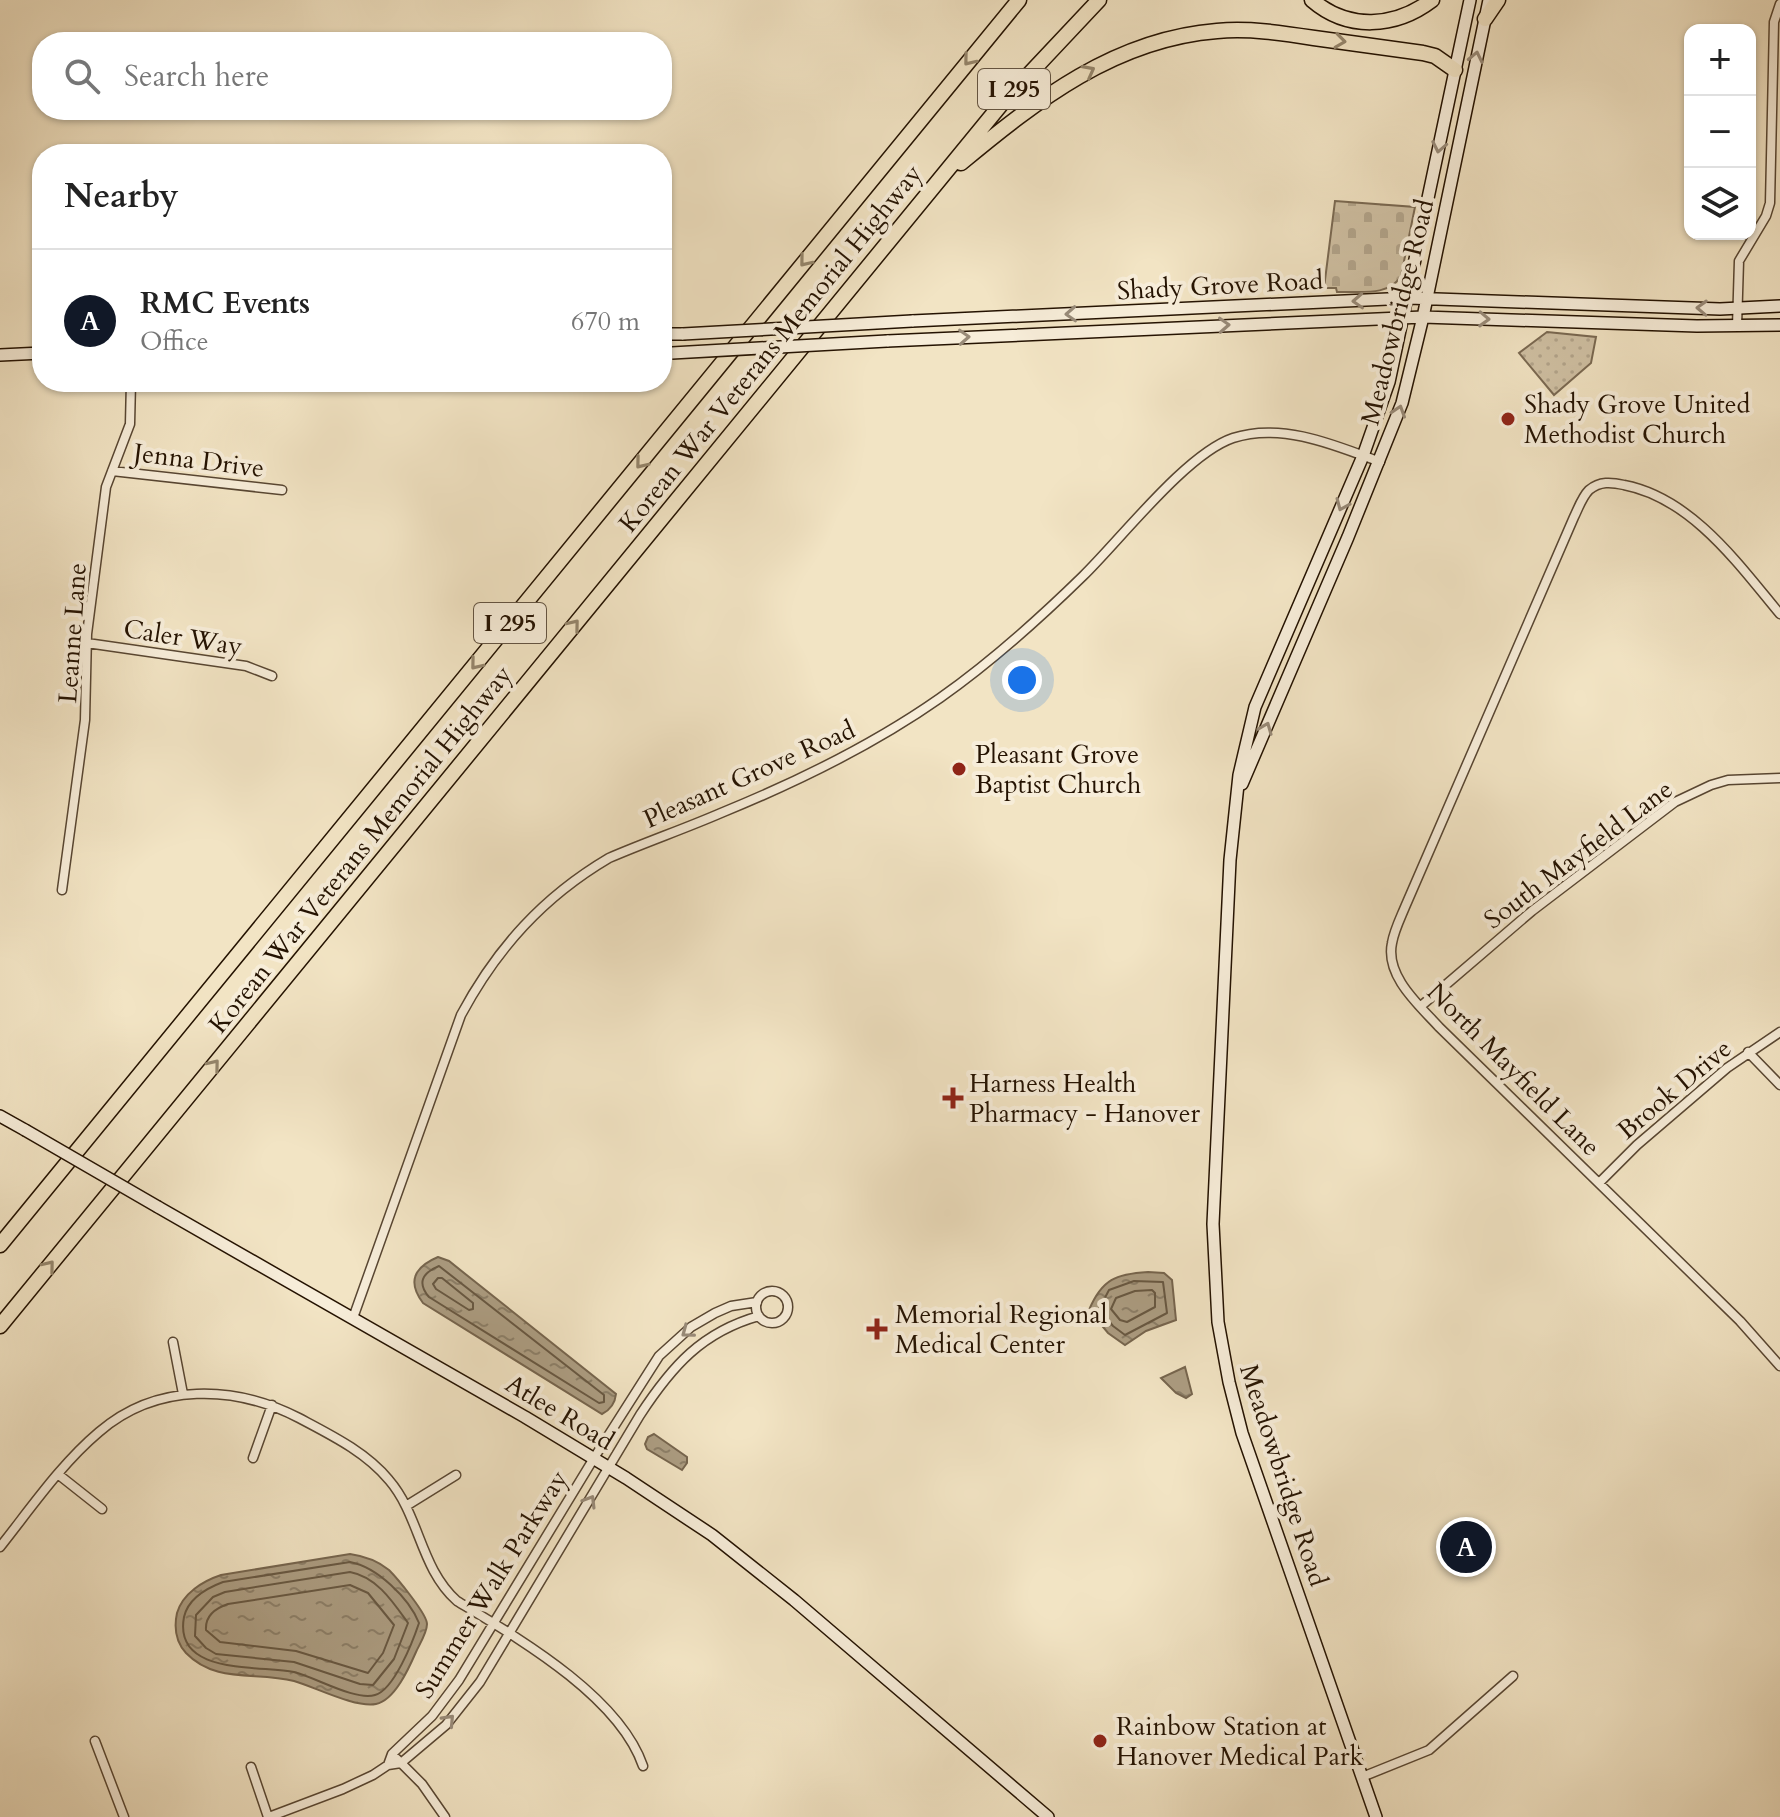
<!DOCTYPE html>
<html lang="en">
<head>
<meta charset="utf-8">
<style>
  body { margin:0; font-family:Cardo,serif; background:#f2f2f2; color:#222 }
  .controls { position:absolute; right:24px; top:24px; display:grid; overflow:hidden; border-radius:16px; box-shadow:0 2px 6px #0004 }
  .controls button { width:72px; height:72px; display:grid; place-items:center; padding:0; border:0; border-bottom:2px solid #e0e0e0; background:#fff; color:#222; font:40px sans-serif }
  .you { position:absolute; left:1022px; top:680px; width:28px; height:28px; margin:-20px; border:6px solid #fff; border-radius:50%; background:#1a73e8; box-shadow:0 0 0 12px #1a73e833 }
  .badge { display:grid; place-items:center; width:52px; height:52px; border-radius:50%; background:#111827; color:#fff; font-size:26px; font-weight:700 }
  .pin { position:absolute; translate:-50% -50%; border:4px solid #fff; box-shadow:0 2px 8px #0006 }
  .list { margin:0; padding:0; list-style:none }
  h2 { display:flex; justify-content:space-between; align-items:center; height:104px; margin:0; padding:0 32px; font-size:34px }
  h2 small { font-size:26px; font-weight:400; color:#767676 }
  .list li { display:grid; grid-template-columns:52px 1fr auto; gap:24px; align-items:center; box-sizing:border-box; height:144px; padding:0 32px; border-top:2px solid #e0e0e0 }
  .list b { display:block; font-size:30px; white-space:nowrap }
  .list p { margin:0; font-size:26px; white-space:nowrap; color:#767676 }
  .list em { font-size:26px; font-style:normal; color:#767676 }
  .icon { flex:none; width:44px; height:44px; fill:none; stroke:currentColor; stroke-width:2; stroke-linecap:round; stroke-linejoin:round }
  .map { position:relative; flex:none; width:1780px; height:1817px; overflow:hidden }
  .search { position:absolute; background:#fff; box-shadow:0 2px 6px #0004; left:32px; top:32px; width:640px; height:88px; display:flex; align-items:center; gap:20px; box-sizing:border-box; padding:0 28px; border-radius:32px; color:#767676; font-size:30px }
  .panel { position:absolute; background:#fff; box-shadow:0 2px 6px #0004; left:32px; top:144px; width:640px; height:248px; border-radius:32px }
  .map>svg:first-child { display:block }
  .cemetery { fill:url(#cemetery-stones); stroke:#7a6952; stroke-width:2 }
  .park { fill:url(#park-dots); stroke:#7a6952; stroke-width:2 }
  .water { fill:url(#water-ripples); stroke:#76654e; stroke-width:2 }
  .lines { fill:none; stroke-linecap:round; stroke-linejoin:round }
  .shore { stroke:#685842; stroke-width:2 }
  .minor-casing { stroke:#584632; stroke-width:11 }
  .secondary-casing { stroke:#241201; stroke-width:14 }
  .motorway-casing { stroke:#241201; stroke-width:17 }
  .minor { stroke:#f7edd9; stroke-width:8 }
  .secondary { stroke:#f7edd9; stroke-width:11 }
  .motorway { stroke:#f2e4c4; stroke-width:14 }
  .secondary-bridge-casing { stroke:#241201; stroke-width:14; stroke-linecap:butt }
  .secondary-bridge { stroke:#f7edd9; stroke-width:11 }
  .oneway { stroke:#95866c }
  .oneway2 { stroke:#988a78 }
  .poi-dot { fill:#8f2418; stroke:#f7edd9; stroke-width:3 }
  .labels { text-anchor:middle; stroke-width:8; stroke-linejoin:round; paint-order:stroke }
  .shield { fill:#f7edd9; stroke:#635442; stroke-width:2 }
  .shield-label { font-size:24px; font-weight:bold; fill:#241201 }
  .street-label { font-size:26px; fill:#241201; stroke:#f7edd9 }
  .poi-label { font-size:26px; fill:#241201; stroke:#f7edd9; text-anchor:start }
</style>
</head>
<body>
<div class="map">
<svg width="1780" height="1817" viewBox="0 0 1780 1817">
  <defs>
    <pattern id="cemetery-stones" width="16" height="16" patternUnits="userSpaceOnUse" patternTransform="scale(2)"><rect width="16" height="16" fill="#cfc0a3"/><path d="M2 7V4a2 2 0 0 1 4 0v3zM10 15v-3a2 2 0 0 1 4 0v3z" fill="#b2a48b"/></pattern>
    <pattern id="park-dots" width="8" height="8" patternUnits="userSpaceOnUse" patternTransform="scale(2)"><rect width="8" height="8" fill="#cfc0a3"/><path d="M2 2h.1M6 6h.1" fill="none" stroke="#b2a48b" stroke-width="1.8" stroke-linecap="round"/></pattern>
    <pattern id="water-ripples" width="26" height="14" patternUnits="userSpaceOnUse" patternTransform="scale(2)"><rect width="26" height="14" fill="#ac9d82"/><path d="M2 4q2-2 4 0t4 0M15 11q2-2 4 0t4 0" fill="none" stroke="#8c7f68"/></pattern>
  </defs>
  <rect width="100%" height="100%" fill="#f2e4c4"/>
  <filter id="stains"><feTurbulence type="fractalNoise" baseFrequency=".0025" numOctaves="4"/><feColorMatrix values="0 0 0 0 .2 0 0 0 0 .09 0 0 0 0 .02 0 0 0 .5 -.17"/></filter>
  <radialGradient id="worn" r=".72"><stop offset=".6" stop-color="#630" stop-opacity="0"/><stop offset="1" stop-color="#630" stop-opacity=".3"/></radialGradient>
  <path class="cemetery" d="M1335 201 1415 207 1401 276C1389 297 1359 291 1337 292L1336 288H1324Z"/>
  <path class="park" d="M1547 332 1596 337 1591 363 1554 395 1519 353Z"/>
  <path class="water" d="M438 1257 449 1261 616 1394C615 1404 610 1410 602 1414L423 1303C407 1282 414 1267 438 1257Z
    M1148 1272 1164 1273 1172 1280 1176 1320 1146 1331 1125 1345 1108 1333 1089 1310C1102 1279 1116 1274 1148 1272Z
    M1185 1367 1192 1394 1186 1398 1176 1393 1161 1378Z
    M654 1434 687 1457V1463L682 1470 647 1449 645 1444 648 1437Z
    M350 1554C364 1556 378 1561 389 1570 397 1578 427 1614 427 1624 427 1633 419 1645 416 1652 409 1668 395 1700 376 1704 355 1708 315 1687 294 1681 256 1671 216 1684 186 1653 176 1642 174 1627 177 1613 183 1593 203 1581 221 1575Z"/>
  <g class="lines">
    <path class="shore" d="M439 1266 604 1395V1402L599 1403 429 1297C417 1283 422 1273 439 1266Z
      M438 1278H442L473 1303V1309L469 1310 436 1289 433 1284Z
      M1134 1281 1163 1282 1167 1313 1125 1335 1113 1326 1099 1309 1109 1290Z
      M1152 1290 1155 1293V1307L1127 1322 1120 1320 1111 1309 1116 1298 1135 1291Z
      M350 1562C377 1567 409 1598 419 1623 413 1641 394 1690 375 1695 355 1701 315 1677 294 1672 260 1665 173 1676 184 1617 188 1599 207 1588 223 1582Z
      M350 1572C377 1577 393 1602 408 1623L394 1659 373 1685 360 1684 294 1662 216 1654 206 1648 195 1636 196 1615 213 1597 225 1592Z
      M350 1585 368 1593 394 1625 383 1653 368 1673 296 1651 220 1642 206 1630C205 1616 216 1608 228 1604Z"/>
    <g class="minor-casing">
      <path id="minor" d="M1737 326 1739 261 1766 216 1770 203 1774 22 1780 4
        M112 471 282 490
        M1780 614C1739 565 1692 498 1624 485 1611 482 1600 481 1589 490 1582 497 1578 509 1574 517L1405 907C1400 919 1394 931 1392 943 1385 976 1419 1005 1439 1027L1740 1321 1780 1366
        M87 643 246 666 272 676
        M62 890 85 720 87 634 106 487 130 424 131 382
        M1421 1006 1532 911 1675 802 1711 785 1728 780 1780 778
        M1748 1052 1780 1085
        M1599 1183 1637 1145 1727 1068 1780 1032
        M756 1307a16 16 0 1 1 32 0a16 16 0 1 1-32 0Z
        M353 1318 461 1015C497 948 543 897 609 858 646 842 684 829 721 813 797 782 873 745 940 698 991 662 1038 620 1083 576 1121 539 1186 454 1233 438 1281 422 1335 445 1380 462
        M173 1342 183 1394
        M253 1458 272 1405
        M59 1475 102 1509
        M406 1506 456 1475
        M0 1547C31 1508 61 1464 99 1432 157 1382 235 1385 299 1418 331 1435 366 1452 389 1480 420 1516 420 1568 457 1601 518 1638 619 1696 643 1766
        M95 1741 124 1817
        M397 1759 422 1784 445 1817
        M388 1765 392 1754 432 1716 459 1680 594 1458 659 1356 691 1327 715 1313 731 1306 757 1302
        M251 1767 268 1817
        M1362 1777 1429 1750 1513 1676
        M269 1817 343 1789 373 1775 388 1765 401 1763 446 1725 480 1682 640 1415C672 1366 702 1332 759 1316"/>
    </g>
    <g class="secondary-casing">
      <path id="secondary" d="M912 321 1409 298 1720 309 1780 306
        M662 334H683
        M887 341 1423 317 1697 326 1780 325
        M0 355 42 353
        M1242 784 1348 537 1402 403 1423 317 1489 0
        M0 1116 25 1130
        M158 1207 525 1417 626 1478 712 1535 794 1600 1048 1817
        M1376 1817 1242 1433 1229 1382 1218 1322 1213 1224 1230 860 1239 775 1255 707 1363 456 1389 382 1470 0"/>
    </g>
    <g class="motorway-casing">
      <path id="motorway" d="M1312 0C1348 31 1395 28 1432 0
        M1485 19 1498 0
        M961 163C1037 100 1115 39 1217 31 1249 28 1282 33 1314 38 1351 43 1387 48 1423 53L1435 56 1455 70
        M0 1245 1019 0
        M0 1326 1003 102 1099 0"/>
    </g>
    <use href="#minor" class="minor"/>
    <use href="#secondary" class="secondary"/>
    <use href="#motorway" class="motorway"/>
    <g class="secondary-bridge-casing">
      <path id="secondary-bridge" d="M683 334 912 321
        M672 353 887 341
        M25 1130 158 1207"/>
    </g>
    <use href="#secondary-bridge" class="secondary-bridge"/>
  </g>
  <defs><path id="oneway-chevron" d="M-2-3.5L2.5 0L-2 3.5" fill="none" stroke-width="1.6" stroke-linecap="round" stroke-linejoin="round" transform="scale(2)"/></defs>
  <g class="oneway">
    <use href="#oneway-chevron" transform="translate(1340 41) rotate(8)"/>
    <use href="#oneway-chevron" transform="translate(969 60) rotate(129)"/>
    <use href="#oneway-chevron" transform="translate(1089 71) rotate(-28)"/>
    <use href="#oneway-chevron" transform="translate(805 261) rotate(129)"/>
    <use href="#oneway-chevron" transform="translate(641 463) rotate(129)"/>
    <use href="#oneway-chevron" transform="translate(574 625) rotate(-51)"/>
    <use href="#oneway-chevron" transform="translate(476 664) rotate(129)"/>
    <use href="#oneway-chevron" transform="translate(214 1065) rotate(-51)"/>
    <use href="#oneway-chevron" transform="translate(49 1266) rotate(-51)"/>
  </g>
  <g class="oneway2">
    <use href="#oneway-chevron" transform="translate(1476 57) rotate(-78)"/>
    <use href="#oneway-chevron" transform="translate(1439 147) rotate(101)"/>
    <use href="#oneway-chevron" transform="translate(1358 301) rotate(177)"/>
    <use href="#oneway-chevron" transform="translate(1702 308) rotate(-178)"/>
    <use href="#oneway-chevron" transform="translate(1071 314) rotate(177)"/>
    <use href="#oneway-chevron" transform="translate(1484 319) rotate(2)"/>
    <use href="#oneway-chevron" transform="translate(1224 325) rotate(-3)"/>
    <use href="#oneway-chevron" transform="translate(964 337) rotate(-3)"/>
    <use href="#oneway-chevron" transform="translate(1399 411) rotate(-72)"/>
    <use href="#oneway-chevron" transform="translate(1342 505) rotate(113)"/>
    <use href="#oneway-chevron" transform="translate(1266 728) rotate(-68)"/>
    <use href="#oneway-chevron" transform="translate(687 1332) rotate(143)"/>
    <use href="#oneway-chevron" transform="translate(590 1501) rotate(-59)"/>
    <use href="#oneway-chevron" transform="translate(449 1720) rotate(-47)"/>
  </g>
  <g class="poi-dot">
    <circle cx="1508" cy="419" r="8"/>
    <circle cx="959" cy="769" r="8"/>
    <path d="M949 1086h8v8h8v8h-8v8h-8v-8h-8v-8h8z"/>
    <path d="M873 1317h8v8h8v8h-8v8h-8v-8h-8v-8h8z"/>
    <circle cx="1100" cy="1741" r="8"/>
  </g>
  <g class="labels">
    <g class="shield">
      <rect x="978" y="69" width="72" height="40" rx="6"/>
      <rect x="474" y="603" width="72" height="40" rx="6"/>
    </g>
    <g class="shield-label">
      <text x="1014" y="97">I 295</text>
      <text x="510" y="631">I 295</text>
    </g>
    <g class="street-label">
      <text transform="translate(1220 285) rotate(-3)" y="9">Shady Grove Road</text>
      <text transform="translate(1397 312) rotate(-76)" y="9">Meadowbridge Road</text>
      <text transform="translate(770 348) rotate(-51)" y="9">Korean War Veterans Memorial Highway</text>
      <text transform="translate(199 460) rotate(7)" y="9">Jenna Drive</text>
      <text transform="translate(72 633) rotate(-86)" y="9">Leanne Lane</text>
      <text transform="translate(183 637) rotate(9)" y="9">Caler Way</text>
      <text transform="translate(749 774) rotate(-24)" y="9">Pleasant Grove Road</text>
      <text transform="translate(360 849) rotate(-51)" y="9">Korean War Veterans Memorial Highway</text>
      <text transform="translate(1578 854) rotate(-37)" y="9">South Mayfield Lane</text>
      <text transform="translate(1514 1069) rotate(45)" y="9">North Mayfield Lane</text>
      <text transform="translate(1674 1089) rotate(-40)" y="9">Brook Drive</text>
      <text transform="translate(560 1412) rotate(31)" y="9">Atlee Road</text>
      <text transform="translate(1284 1475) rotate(72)" y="9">Meadowbridge Road</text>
      <text transform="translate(491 1584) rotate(-58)" y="9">Summer Walk Parkway</text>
    </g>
    <g class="poi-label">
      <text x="1524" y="413">Shady Grove United<tspan x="1524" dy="30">Methodist Church</tspan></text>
      <text x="975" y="763">Pleasant Grove<tspan x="975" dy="30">Baptist Church</tspan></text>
      <text x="969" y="1092">Harness Health<tspan x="969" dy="30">Pharmacy - Hanover</tspan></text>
      <text x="895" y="1323">Memorial Regional<tspan x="895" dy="30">Medical Center</tspan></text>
      <text x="1116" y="1735">Rainbow Station at<tspan x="1116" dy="30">Hanover Medical Park</tspan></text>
    </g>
  </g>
  <rect width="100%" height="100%" filter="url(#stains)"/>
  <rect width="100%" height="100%" fill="url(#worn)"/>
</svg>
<div class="controls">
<button>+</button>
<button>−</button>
<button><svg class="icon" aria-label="layers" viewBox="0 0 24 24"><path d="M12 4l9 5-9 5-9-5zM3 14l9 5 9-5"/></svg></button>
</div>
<div class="you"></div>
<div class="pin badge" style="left:1466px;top:1547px">A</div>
<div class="search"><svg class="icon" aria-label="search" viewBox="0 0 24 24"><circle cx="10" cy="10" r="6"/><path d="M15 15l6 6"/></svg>Search here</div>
<section class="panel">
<h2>Nearby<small></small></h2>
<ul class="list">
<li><span class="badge">A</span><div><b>RMC Events</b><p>Office</p></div><em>670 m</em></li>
</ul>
</section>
</div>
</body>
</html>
